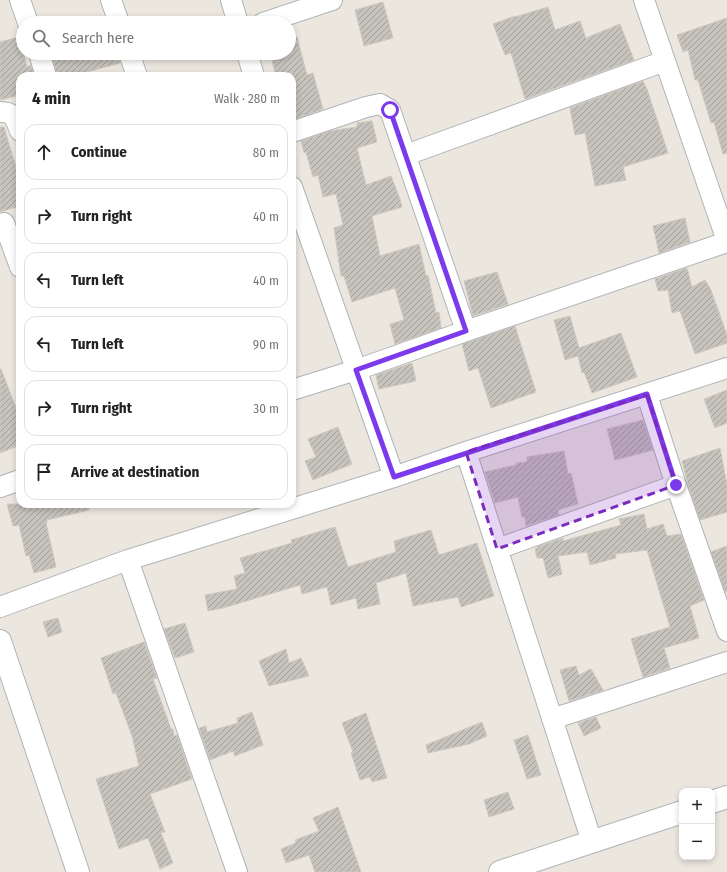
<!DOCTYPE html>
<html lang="en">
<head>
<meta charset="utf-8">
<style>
  body { margin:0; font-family:"Fira Sans Condensed",sans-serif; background:#f6f6f6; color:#222 }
  .controls { position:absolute; right:12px; bottom:12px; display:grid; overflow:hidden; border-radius:8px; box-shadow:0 2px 6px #0003 }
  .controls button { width:36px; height:36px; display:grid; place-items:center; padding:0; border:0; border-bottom:1px solid #e0e0e0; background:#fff; color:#222; font:20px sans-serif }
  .stop { position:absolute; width:12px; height:12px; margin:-9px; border:3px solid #7c3aed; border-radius:50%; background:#fff }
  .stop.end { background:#7c3aed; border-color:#fff; box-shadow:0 1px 4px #0008 }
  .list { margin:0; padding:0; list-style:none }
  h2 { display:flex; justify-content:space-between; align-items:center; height:52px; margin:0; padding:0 16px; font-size:17px }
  h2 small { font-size:13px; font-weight:400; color:#767676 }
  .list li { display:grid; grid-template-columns:26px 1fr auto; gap:12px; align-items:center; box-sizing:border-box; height:56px; margin:0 8px 8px; padding:0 8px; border:1px solid #e0e0e0; border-radius:12px }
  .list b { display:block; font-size:15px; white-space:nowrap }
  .list em { font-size:13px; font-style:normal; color:#767676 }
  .icon { flex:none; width:22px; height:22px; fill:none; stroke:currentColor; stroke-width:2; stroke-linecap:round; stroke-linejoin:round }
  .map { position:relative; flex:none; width:727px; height:872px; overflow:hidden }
  .search { position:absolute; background:#fff; box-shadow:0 2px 6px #0003; left:16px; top:16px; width:280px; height:44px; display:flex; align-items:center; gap:10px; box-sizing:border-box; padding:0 14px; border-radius:22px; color:#767676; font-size:15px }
  .panel { position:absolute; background:#fff; box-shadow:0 2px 6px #0003; left:16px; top:72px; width:280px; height:436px; border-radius:12px }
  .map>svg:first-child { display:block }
  .building { fill:url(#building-hatch); stroke:#cfc8be }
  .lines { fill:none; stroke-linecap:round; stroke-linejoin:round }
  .minor-casing { stroke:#b0b3b7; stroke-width:22 }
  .tertiary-casing { stroke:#b0b3b7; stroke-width:24 }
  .minor { stroke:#fff; stroke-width:20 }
  .tertiary { stroke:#fff; stroke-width:22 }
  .route { stroke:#7c3aed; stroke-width:5 }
  .marked { fill:#7b2cbf; fill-opacity:0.2; stroke:#7b2cbf; stroke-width:3; stroke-dasharray:8 5; stroke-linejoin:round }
</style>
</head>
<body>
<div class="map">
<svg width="727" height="872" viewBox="0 0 727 872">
  <defs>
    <pattern id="building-hatch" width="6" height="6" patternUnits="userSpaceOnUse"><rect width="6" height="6" fill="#c6c2bc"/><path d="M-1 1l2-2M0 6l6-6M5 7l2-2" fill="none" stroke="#a4a19c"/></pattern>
  </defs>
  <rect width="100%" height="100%" fill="#ebe7df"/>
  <path class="building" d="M383 2 393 38 364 46 355 10Z
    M548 7 555 30 580 21 586 38 620 24 634 60 525 99 511 53 505 55 493 24 515 16V17Z
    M727 18V153L723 154 714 122 711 123 698 80H695L688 50 683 52 677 35Z
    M19 37 27 67 31 65 34 76H20V95L0 100V42Z
    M292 37H297L307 75 313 73 323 109 295 119H292V72L276 76 270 53H292Z
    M70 53H118L120 63 83 73 84 76H57L53 59Z
    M643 81 647 89 668 153 623 167 626 180 595 186 585 133 575 135 570 108Z
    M372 121 377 142 357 148 366 185 391 176 400 199 402 207 372 216 380 256 419 244 426 276 428 275 436 313 439 312 441 328 395 344 390 324 404 320 395 288 352 302 344 276H341L334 228 343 225 336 194 323 197 318 175 313 177 306 152 304 153 301 141 330 131 357 127V123Z
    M0 127H4L20 180V206L0 212Z
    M685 218 690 242 659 253 653 226Z
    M687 268 692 287 705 280 711 290 727 335V343L695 354 680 311 672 313 668 290 658 291 655 279Z
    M497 272 508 304 473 316 464 281Z
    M570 316 579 348 621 333 637 377 592 393 584 372 582 373 578 356 565 360 554 320Z
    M515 326 536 392 491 408 478 368 469 371 462 344Z
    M412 363 416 381 379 389 376 375Z
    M0 369H1L20 418V445L0 453Z
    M727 390V423L715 428 704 399Z
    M643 420 653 450 615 460 607 429Z
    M338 427 352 464 313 480 305 461 316 457 308 439Z
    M720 448 727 485V512L700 520 689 488 682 461Z
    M564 451 568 474 571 473 578 504 558 510 559 515 526 526 525 517H522L518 497 495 503 485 472 516 465V463L527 462V457Z
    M7 504H88L89 510 47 520V523H46L56 567 34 573 29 555 26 556 19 525 13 526Z
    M644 514 647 529 663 524 667 536 681 534 704 600 690 606 699 638 664 648 670 668 643 677 631 639 670 627 647 550 615 554 616 558 590 565 587 552 558 556 562 574 548 578 543 558H537L535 549 538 548 537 547 563 538V541L621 525 619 519Z
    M335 527 348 567 396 552 394 541 431 530 439 555 477 543 494 596 461 607 458 597 413 606 406 573 376 583 380 604 358 609 356 598 331 605 327 587 302 594 300 585 223 608 208 611 205 595 237 589 234 576 245 573 240 558 292 543 291 540Z
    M727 546V591L725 592 711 552Z
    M58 618 62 632 48 637 43 622Z
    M185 623 194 652 175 658 164 629Z
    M144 642 157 678 153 679 171 729H173L174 736 177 735 192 779 150 794 165 832 161 833 173 863 160 869 148 838 119 849 96 779 139 766 132 736 116 693 113 694 101 658Z
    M286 649 289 663 301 658 309 676 269 686 259 661Z
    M576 666 579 675 591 669 603 690 569 701 560 670Z
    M252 712 263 745 235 756 233 751 210 760 199 728 206 726 207 732 238 723 237 718Z
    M366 713 387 778 372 782 370 777 360 780 351 753 353 752 342 723Z
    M596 717 601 728 584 736 578 723Z
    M482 722 487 736 469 744 428 753 426 745Z
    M528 735 541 775 527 779 514 740Z
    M508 792 514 809 489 817 484 800Z
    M338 807 361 872H315L309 855 286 863 281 849 296 843 295 840 319 831 313 818Z"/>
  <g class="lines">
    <g class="minor-casing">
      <path id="minor" d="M20 0 28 23
        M111 0 119 23
        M231 0 238 23
        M644 0 727 241
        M263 23 332 0
        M39 53 46 76
        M129 53 137 76
        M247 53 254 76
        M0 112C15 112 15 119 20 131
        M292 132 366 107 380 104 390 110 466 331
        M406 155 665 61
        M292 187 394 477
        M4 223 20 267
        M292 390 356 370 466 331 727 242
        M647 395 676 485 727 631
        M466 452 592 842
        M0 487 20 480
        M497 549 676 485
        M128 560 237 872
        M0 607 128 560 394 477 466 452 727 368
        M552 719 727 662"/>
    </g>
    <g class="tertiary-casing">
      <path id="tertiary" d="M0 641 78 872
        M712 802 727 797
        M500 872 682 812"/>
    </g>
    <use href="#minor" class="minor"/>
    <use href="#tertiary" class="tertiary"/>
  </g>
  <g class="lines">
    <path class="route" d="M390 110 466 331 356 370 394 477 647 394 676 485"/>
  </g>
  <path class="marked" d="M647 395 676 485 497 549 466 452Z"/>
</svg>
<div class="controls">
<button>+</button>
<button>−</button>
</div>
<div class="stop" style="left:390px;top:110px"></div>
<div class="stop end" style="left:676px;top:485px"></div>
<div class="search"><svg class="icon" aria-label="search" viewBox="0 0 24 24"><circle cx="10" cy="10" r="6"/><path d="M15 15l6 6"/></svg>Search here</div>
<section class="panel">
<h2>4 min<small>Walk · 280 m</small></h2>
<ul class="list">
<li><svg class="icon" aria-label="ahead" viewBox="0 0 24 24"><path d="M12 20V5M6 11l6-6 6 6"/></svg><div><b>Continue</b></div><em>80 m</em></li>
<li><svg class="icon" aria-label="right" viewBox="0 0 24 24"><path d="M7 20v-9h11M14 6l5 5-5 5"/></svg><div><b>Turn right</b></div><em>40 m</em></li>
<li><svg class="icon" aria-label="left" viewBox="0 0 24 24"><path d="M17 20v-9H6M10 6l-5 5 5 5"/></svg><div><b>Turn left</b></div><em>40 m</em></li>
<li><svg class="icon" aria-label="left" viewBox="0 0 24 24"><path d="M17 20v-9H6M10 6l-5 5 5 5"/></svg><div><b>Turn left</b></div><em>90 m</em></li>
<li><svg class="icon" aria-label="right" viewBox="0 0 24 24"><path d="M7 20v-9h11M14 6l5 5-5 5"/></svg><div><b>Turn right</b></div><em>30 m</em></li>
<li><svg class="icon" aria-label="arrive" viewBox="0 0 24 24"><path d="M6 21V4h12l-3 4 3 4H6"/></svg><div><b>Arrive at destination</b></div></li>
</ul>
</section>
</div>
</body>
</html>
